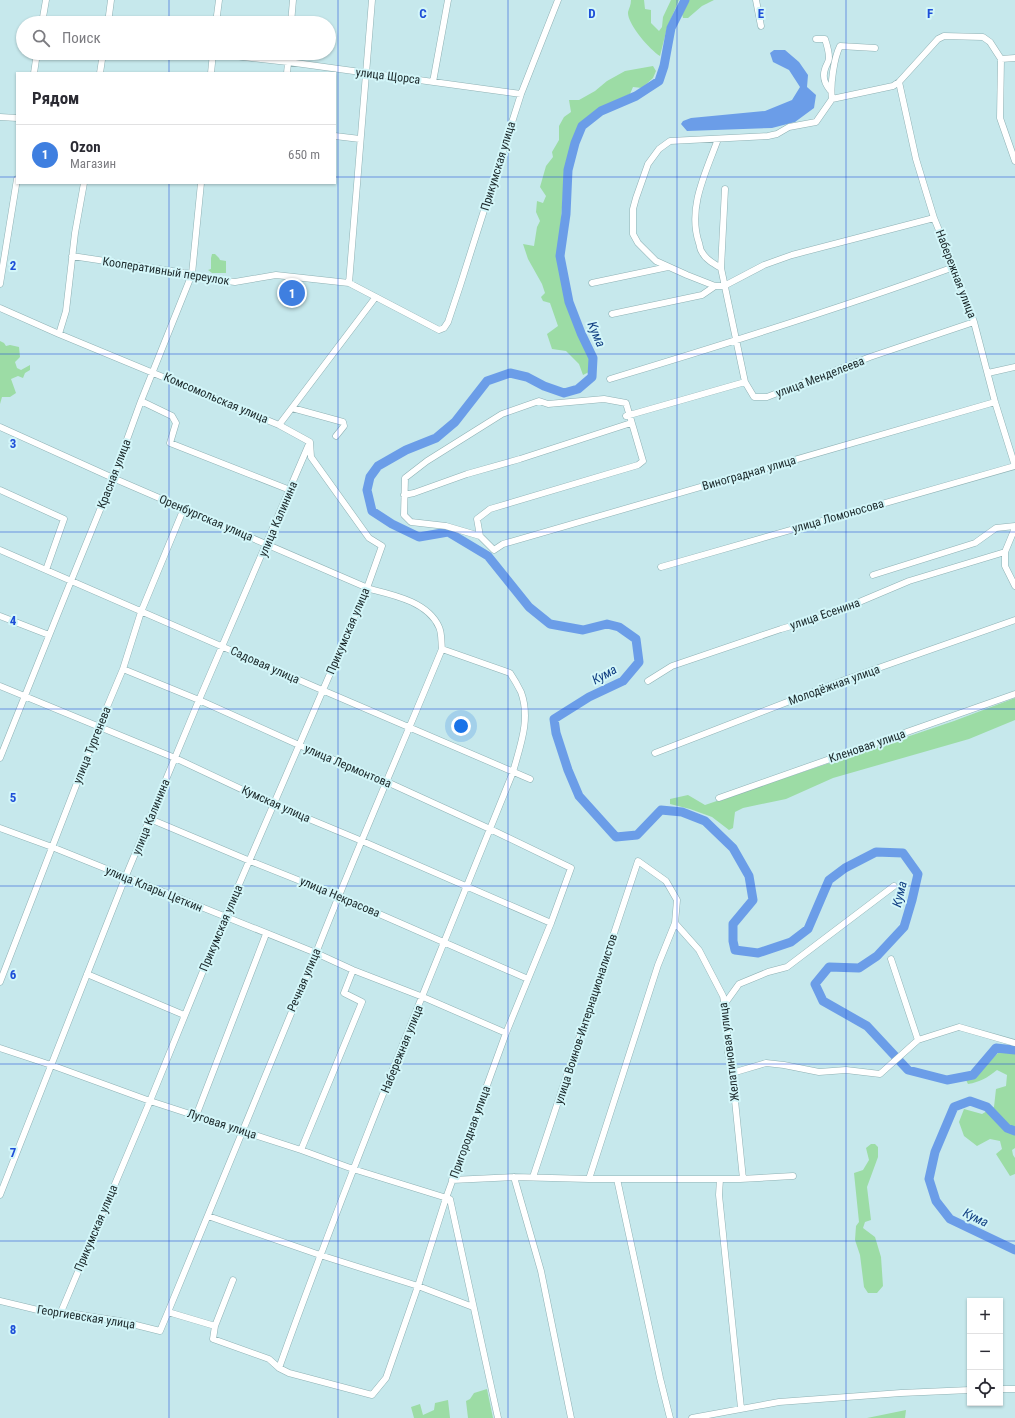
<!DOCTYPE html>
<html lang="ru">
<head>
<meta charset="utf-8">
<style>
  body { margin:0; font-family:"Roboto Condensed",sans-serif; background:#f2f2f3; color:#2b2b33 }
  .controls { position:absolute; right:12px; bottom:12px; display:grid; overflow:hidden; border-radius:0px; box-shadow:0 1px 3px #0004 }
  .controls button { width:36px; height:36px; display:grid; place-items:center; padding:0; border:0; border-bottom:1px solid #e1e1e2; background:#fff; color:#2b2b33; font:20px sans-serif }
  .you { position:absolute; left:461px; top:726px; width:14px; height:14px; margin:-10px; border:3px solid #fff; border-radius:50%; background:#1a73e8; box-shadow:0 0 0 6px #1a73e833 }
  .badge { display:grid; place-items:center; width:26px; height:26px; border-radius:50%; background:#9a621e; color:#fff; font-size:13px; font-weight:700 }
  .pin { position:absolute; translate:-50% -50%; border:2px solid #fff; box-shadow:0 1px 4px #0006 }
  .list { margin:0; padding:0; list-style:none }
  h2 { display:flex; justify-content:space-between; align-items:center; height:52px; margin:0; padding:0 16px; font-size:17px }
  h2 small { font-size:13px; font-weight:400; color:#7c7c81 }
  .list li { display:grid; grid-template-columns:26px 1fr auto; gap:12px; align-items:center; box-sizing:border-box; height:60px; padding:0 16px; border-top:1px solid #e1e1e2 }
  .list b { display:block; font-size:15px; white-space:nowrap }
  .list p { margin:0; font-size:13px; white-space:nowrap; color:#7c7c81 }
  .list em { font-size:13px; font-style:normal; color:#7c7c81 }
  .icon { flex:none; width:22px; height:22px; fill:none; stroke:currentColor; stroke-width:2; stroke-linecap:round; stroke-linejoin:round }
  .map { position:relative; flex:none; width:1015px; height:1418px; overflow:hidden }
  .search { position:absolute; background:#fff; box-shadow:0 1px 3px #0004; left:16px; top:16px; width:320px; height:44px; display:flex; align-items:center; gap:10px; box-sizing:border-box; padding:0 14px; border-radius:22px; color:#7c7c81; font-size:15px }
  .panel { position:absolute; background:#fff; box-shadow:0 1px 3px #0004; left:16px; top:72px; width:320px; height:112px; border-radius:0px }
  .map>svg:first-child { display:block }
  .green { fill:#9cdca5 }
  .water { fill:#6b9de8 }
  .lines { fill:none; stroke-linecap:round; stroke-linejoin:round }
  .river { stroke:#6b9de8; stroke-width:9 }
  .minor-casing { stroke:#8fb1b4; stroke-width:7 }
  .minor { stroke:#fff; stroke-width:6 }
  .grid { fill:none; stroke:#1d4ed8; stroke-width:1; stroke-opacity:0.55 }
  .labels { text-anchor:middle; stroke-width:4; stroke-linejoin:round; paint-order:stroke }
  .street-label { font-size:12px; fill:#1b282a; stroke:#d3f6f9 }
  .water-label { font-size:13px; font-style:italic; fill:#113f82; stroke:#d3f6f9 }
  .grid-label { font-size:13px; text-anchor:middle; font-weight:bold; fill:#1d4ed8; stroke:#d3f6f9; stroke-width:4; stroke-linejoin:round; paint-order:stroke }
</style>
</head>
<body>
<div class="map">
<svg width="1015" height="1418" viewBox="0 0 1015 1418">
  <rect width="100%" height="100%" fill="#c6e8ec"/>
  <path class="green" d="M631 0H644L645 9 651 10V23L659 31 662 27 663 17 671 0H679L667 28 660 56C650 50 627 24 628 12 629 8 631 5 631 0Z
    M689 0H714L702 6 688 18H683L682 14Z
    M653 66 656 71 653 78 642 88 633 87 630 94 599 108 579 124 572 143 565 170 558 257 566 303 578 332 590 359 589 372 583 375 579 364 566 351 552 349 547 334 558 326 550 303 543 301 541 297 545 293 542 284 528 259 523 244 534 246 537 227 540 221 536 212 537 201 543 203 546 196 540 187 546 166 553 157 552 152 559 140V126L564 117 571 112 569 100H579L595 91 607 81 625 71Z
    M212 254H215L219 258 220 260 226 261V273H212L208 270 211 269V258Z
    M0 341 4 343 6 346 10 345 19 347 20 357 15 362 17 368 21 370 30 365V370L25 373 23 378 18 376 11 379 16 393 10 397H2L0 404Z
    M1015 698V720L969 739 833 778 786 799 743 808 735 812 733 828 729 830 712 817 690 809 670 804V799L688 795 705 805 954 721Z
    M1015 1052V1148L1012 1150 1013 1155 1015 1158V1174L1010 1176 996 1154 1002 1149 1000 1141 990 1139 977 1146 964 1136 959 1122 964 1109 982 1114 994 1107 996 1089 1006 1086 1007 1075 997 1070C987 1078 980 1082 968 1084L966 1080 978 1073 998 1053Z
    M871 1144H875L878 1147V1157L867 1187 871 1220 865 1222 863 1228 875 1237 881 1257 883 1286 877 1293H868L864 1287 860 1255 855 1240 856 1226 859 1222 854 1173 863 1170 869 1160 866 1148Z
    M487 1389 493 1418H468L466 1401 470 1399 474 1393Z
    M448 1400 450 1418H414L411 1407 420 1404 423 1415 434 1410 435 1403Z
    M906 1410 905 1418H867Z"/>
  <path class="water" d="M774 50H785L799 62 808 75 807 87 816 95 814 108 795 122 772 128 687 131 681 124 683 121 691 118 765 111 792 100 800 87 789 70 773 62 770 53Z"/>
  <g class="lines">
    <path class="river" d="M685 0 671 28 664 66 659 81 636 96 601 111 582 126 575 143 568 170 566 214 560 256 569 302 581 333 593 358 592 377 578 389 564 393 544 386 527 377 510 373 487 381 455 422 436 438 406 450 378 466 370 477 367 490 372 511 392 524 419 537 448 532 488 556 529 607 550 624 583 630 607 624 619 627 636 639 639 662 623 681 589 697 554 719 556 733 568 770 579 796 616 837 637 835 661 810 682 812 705 821 733 848 749 876 753 900 733 924V941L735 950 758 953 791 942 808 929 829 880 845 868 876 852 903 853 918 874 912 900 904 927 877 956 859 968 829 967 815 984 823 1001 867 1026 908 1070 947 1080 973 1075 996 1048 1015 1050
      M1015 1131 1007 1128 987 1107 970 1101 954 1107 935 1152 929 1179 936 1201 950 1219 1015 1250"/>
    <g class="minor-casing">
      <path id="minor" d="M756 0 761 26
        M42 23 46 0
        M108 23 111 0
        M216 23 219 0
        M291 23 293 0
        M816 39H825C827 45 829 51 829 58 829 62 826 65 825 69 822 78 825 84 830 90
        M875 48 840 46C834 58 830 85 832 99L816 122 789 127 777 134 768 136 670 141 659 149 648 164 636 198 633 209V234L638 243 656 261 687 275 715 286H724L764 265 792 255 934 218
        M208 53 288 62 521 94
        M1001 59 1000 118 1015 161
        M34 73 37 53
        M100 73 103 53
        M211 73 213 53
        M287 73 289 53
        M433 82 448 0
        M899 82 916 159 934 218 954 267 974 322 995 402 1015 466
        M832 99 893 86 899 82 938 39 944 36 983 37 990 42 1001 59 1015 58
        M0 117 17 118
        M335 136 360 139
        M718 139C706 172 687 208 699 243 700 246 700 250 702 252 705 259 714 264 721 268
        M725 189 721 268 745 382
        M72 256 192 274 203 278 235 282 276 275 349 283 439 330 444 328 448 322 460 286 521 94 558 0
        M349 283 372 0
        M592 283 668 267
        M0 284 17 179
        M0 308 59 334 279 425 310 442 311 457 369 538 382 546 367 588 225 917 150 1101 61 1312
        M612 314 702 295 715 286
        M59 334 66 311 75 233 84 183
        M988 373 1015 367
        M610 379C726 344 841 308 954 267
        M141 401 172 416 176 423 170 443 290 490
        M292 408 343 422 344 426 336 436
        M626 416 745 382 754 397H767L870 357 974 322
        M279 425 375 298
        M0 427 113 478 370 589C394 595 428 602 439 627 442 633 441 642 442 649L510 673C514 679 518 686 521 692 531 719 520 746 513 772 433 970 351 1167 279 1368
        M0 490 64 519 46 570
        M404 495 414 493 467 474 520 459 631 423
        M1015 528 1005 552V566L1015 586
        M480 536 477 519 490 509 638 465 643 461 626 403 604 399 548 404 539 401 502 414 427 461 405 478 404 515 411 522 446 526 480 536 494 550 503 544 995 402
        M0 550 322 690 530 779
        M661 567 1015 466
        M873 575 975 543 996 528 1015 526
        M0 616 49 635
        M648 681 672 666 781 629 826 616 909 581 1005 552
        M0 686 175 758 273 804 362 841 551 923
        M655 753 847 679 1015 620
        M0 758 71 581 113 478 141 401 192 274 201 183
        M719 798 1015 694
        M150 819 250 861 338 896 528 979
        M0 828 52 847 316 953 353 970 423 997 506 1033
        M891 959 918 1040
        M87 974 184 1015
        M0 982 99 726 123 669 141 612 184 508
        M725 1007 726 1002 739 984 768 972 787 967 894 886
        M0 1048 51 1065 150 1101 301 1150 353 1169 450 1199 498 1418
        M732 1073 766 1063 784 1065 819 1072 846 1070 880 1074 918 1040 959 1027 1015 1043
        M196 1116 266 934
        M301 1150 362 1002 344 993 353 970
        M514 1177 541 1271 571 1418
        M533 1177 638 861 666 881 677 900 675 923 699 950 723 996 726 1012 728 1052 732 1071 743 1179
        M589 1179 658 965 675 923
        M617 1179 660 1378 670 1418
        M720 1179 719 1195 741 1408
        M452 1180 514 1177 589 1179H740L793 1176
        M0 1195 125 878 199 700 309 444
        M208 1216 320 1255 418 1286 473 1307
        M0 1301 46 1312H61L120 1321 160 1331 168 1312 215 1326 213 1339 269 1359 279 1368 289 1373 372 1395 386 1378 418 1286 446 1198 506 1033 551 923 571 868 490 829 387 782 299 745 199 700 123 669
        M168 1312 316 953C356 851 400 751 442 649
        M215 1326 233 1280
        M1000 1389H1015
        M692 1418 779 1402 901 1393 970 1390"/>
    </g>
    <use href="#minor" class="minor"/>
  </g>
  <path class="grid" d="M169 0V23M338 0V1418M508 0V1418M677 0V1418M846 0V1418M169 53V73M0 177H17M335 177H1015M169 183V1418M0 354H1015M0 532H1015M0 709H1015M0 886H1015M0 1064H1015M0 1241H1015"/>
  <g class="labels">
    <g class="street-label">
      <text transform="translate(388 76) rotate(7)" y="4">улица Щорса</text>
      <text transform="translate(498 166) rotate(-73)" y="4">Прикумская улица</text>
      <text transform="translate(166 271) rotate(9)" y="4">Кооперативный переулок</text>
      <text transform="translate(956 274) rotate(69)" y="4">Набережная улица</text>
      <text transform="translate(820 377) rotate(-21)" y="4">улица Менделеева</text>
      <text transform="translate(216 398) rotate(23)" y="4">Комсомольская улица</text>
      <text transform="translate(749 473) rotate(-16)" y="4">Виноградная улица</text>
      <text transform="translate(114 474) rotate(-69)" y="4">Красная улица</text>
      <text transform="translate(838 516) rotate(-16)" y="4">улица Ломоносова</text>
      <text transform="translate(206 518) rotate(23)" y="4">Оренбургская улица</text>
      <text transform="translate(278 519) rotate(-67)" y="4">улица Калинина</text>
      <text transform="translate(825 614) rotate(-19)" y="4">улица Есенина</text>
      <text transform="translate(348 631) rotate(-67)" y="4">Прикумская улица</text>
      <text transform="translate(265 665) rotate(24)" y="4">Садовая улица</text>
      <text transform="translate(834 685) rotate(-20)" y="4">Молодёжная улица</text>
      <text transform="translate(92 745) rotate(-68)" y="4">улица Тургенева</text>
      <text transform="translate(867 746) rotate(-19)" y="4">Кленовая улица</text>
      <text transform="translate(348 766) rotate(23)" y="4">улица Лермонтова</text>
      <text transform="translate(276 804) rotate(24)" y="4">Кумская улица</text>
      <text transform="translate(151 817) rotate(-68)" y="4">улица Калинина</text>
      <text transform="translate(154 889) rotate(22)" y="4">улица Клары Цеткин</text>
      <text transform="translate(340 897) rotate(23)" y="4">улица Некрасова</text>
      <text transform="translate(221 928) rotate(-67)" y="4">Прикумская улица</text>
      <text transform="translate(304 980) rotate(-67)" y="4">Речная улица</text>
      <text transform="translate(586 1019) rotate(-72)" y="4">улица Воинов-Интернационалистов</text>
      <text transform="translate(402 1049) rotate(-68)" y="4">Набережная улица</text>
      <text transform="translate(729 1052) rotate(-97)" y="4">Желатиновая улица</text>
      <text transform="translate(222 1124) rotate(18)" y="4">Луговая улица</text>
      <text transform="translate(470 1132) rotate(-70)" y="4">Пригородная улица</text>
      <text transform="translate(96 1228) rotate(-67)" y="4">Прикумская улица</text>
      <text transform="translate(86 1317) rotate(9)" y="4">Георгиевская улица</text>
    </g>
    <g class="water-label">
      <text transform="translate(597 334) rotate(67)" y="5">Кума</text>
      <text transform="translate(604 674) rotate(-29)" y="5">Кума</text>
      <text transform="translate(899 894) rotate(-76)" y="5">Кума</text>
      <text transform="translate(976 1217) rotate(26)" y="5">Кума</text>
    </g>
  </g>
  <g class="grid-label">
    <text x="423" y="18">C</text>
    <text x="592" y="18">D</text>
    <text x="761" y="18">E</text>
    <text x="930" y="18">F</text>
    <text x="13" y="270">2</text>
    <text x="13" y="448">3</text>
    <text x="13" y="625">4</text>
    <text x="13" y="802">5</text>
    <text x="13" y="979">6</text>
    <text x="13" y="1157">7</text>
    <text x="13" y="1334">8</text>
  </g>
</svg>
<div class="controls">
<button>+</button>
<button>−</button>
<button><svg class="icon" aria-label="locate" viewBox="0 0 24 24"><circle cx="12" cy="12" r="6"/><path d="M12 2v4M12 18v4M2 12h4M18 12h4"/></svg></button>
</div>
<div class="you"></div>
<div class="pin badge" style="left:292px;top:293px;background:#3f7fe0">1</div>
<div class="search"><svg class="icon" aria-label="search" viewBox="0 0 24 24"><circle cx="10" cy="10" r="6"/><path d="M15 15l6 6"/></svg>Поиск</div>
<section class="panel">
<h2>Рядом<small></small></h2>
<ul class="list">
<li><span class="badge" style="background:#3f7fe0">1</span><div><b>Ozon</b><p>Магазин</p></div><em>650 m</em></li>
</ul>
</section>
</div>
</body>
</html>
